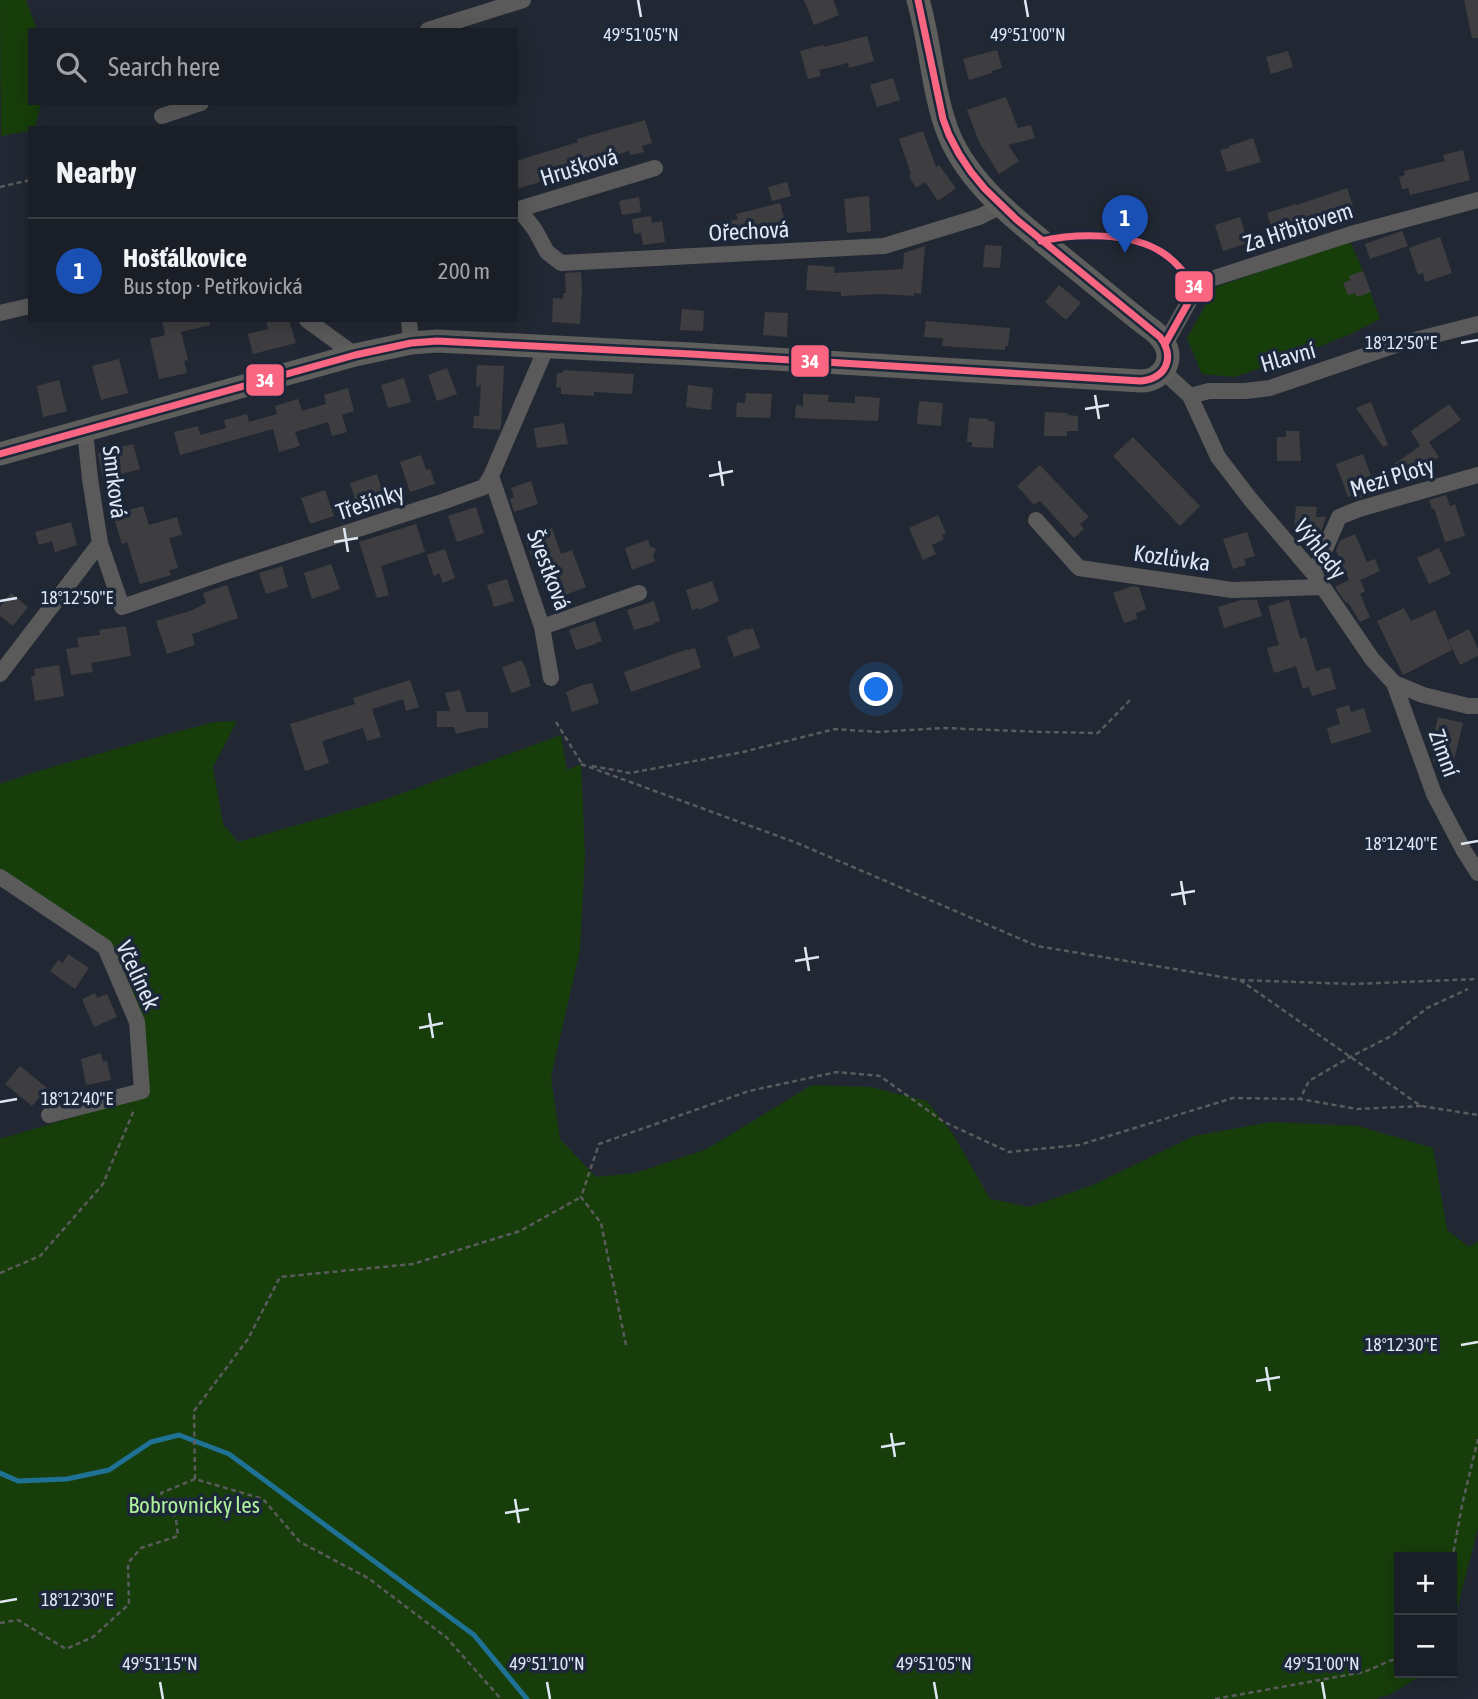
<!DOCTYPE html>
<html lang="en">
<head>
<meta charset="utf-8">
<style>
  body { margin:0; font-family:"Asap Condensed",sans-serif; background:#23272e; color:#f1f3f6 }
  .controls { position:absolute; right:21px; bottom:21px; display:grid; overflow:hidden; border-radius:0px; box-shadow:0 4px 18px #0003 }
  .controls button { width:63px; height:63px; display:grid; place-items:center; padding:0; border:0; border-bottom:2px solid #383c43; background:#1a1e26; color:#f1f3f6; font:35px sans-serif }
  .you { position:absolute; left:877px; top:690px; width:24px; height:24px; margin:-18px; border:5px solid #fff; border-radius:50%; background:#1a73e8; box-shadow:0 0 0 10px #1a73e833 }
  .badge { display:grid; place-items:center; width:46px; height:46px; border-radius:50%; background:#b45309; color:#fff; font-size:23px; font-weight:700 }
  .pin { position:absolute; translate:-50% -58px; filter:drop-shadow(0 2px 4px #0008) }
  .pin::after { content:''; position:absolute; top:37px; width:24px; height:21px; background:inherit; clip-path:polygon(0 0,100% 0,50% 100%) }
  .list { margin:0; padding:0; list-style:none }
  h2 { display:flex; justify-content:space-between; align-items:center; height:91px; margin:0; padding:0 28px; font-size:30px }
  h2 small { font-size:23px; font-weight:400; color:#9fa2a7 }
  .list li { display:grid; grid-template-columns:46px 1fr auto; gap:21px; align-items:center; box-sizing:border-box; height:105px; padding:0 28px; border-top:2px solid #383c43 }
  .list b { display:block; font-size:26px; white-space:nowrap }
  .list p { margin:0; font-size:23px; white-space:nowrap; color:#9fa2a7 }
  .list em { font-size:23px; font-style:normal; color:#9fa2a7 }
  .icon { flex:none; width:38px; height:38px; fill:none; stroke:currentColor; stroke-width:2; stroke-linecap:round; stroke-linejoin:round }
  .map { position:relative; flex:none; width:1478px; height:1699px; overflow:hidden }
  .search { position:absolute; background:#1a1e26; box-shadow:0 4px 18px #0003; left:28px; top:28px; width:490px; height:77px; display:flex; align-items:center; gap:18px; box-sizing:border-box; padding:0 24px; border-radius:0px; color:#9fa2a7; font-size:26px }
  .panel { position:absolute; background:#1a1e26; box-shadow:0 4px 18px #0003; left:28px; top:126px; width:490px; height:196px; border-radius:0px }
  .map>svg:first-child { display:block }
  .green { fill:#173e0a }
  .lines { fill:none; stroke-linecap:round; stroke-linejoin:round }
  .stream { stroke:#1f7295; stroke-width:5 }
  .building { fill:#3e3e40 }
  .path { stroke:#5a5b5d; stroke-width:2.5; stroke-dasharray:5 3.5; stroke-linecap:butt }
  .lane { stroke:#5a5a5a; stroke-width:8 }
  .street { stroke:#5a5a5a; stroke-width:16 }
  .secondary { stroke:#5e5e5c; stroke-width:23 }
  .bus-1-casing { stroke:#1c2739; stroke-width:12 }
  .bus-1 { stroke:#fa6682; stroke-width:7 }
  .ticks { fill:none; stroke:#dfe7f3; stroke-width:2.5 }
  .labels { text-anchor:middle; stroke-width:7; stroke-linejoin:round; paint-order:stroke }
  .street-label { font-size:23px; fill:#dfe7f3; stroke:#1c2739 }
  .park-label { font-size:23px; fill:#aeef9b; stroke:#1c2739 }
  .ticks-label { font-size:18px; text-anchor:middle; fill:#dfe7f3; stroke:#1c2739; stroke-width:7; stroke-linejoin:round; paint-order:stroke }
  .line-badge { stroke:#1c2739; stroke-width:2.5 }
  .badge-label { font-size:19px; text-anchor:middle; font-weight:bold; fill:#fff }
</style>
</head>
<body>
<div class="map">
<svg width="1478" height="1699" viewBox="0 0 1478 1699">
  <rect width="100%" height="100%" fill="#222833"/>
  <path class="green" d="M0 0H26L37 30H30V103H41L35 128H30V131L1 136Z
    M1350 241 1363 271 1380 319 1355 332 1294 357 1234 377 1202 374 1187 338 1216 287Z
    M237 721 213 767 223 824 238 842 381 801 561 735 567 770 581 764 585 854 580 950 551 1077 560 1139 596 1177 636 1173 707 1149 812 1085 870 1087 927 1101 953 1134 990 1199 1030 1207 1093 1185 1194 1136 1271 1122 1358 1126 1433 1148 1447 1230 1469 1247 1478 1241V1528L1452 1629V1557H1399V1673H1425L1391 1694 1375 1699H0V1139L138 1098 147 1056 110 945 0 869V784L42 770 172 733 215 722Z"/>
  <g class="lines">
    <path class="stream" d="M0 1473 18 1481 67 1479 109 1470 151 1442 179 1435 229 1454 474 1635 527 1699"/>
  </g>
  <path class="building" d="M804 0H833L839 15 814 25Z
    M1464 0H1478V38H1472Z
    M867 36 874 61 849 68 848 63 819 70 821 76 808 79 800 51 823 45 824 47Z
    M997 50 1002 68 992 71V73L969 80 963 59Z
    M1288 51 1293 67 1271 74 1266 57Z
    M893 78 900 100 877 107 870 85Z
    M1006 97 1018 128 1031 125 1035 138 1008 145 1019 161 999 174 979 142 967 110Z
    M645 120 652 143 642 146 644 152 631 155 629 151 598 160 599 165 516 189V161L578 142 577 139Z
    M923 131 936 167 939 165 955 187V189L938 201 925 182 916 188 909 176 911 174 899 139Z
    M1253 138 1261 162 1227 172 1220 150 1229 148V146Z
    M1463 150 1470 180 1410 195 1408 188 1402 189 1399 177 1405 175 1404 171 1445 161 1443 155Z
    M787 182 791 196 772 201 768 187Z
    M1347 188 1355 212 1334 219 1333 217 1327 219 1326 217 1280 233 1278 227 1272 229 1267 213 1296 204 1297 205Z
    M869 196 871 231 847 233 844 199Z
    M639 197 641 212 622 215 619 201Z
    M780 203 788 232 750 243H744L742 234 712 242 708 226 738 219 736 214Z
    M651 216 652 223 662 221 665 242 643 245 641 233 634 234 632 219Z
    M1240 217 1248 243 1223 251 1215 225Z
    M1402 231 1408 246 1370 259 1365 244Z
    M1440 237 1452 273 1425 282 1423 273 1418 275 1409 248Z
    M985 245 1002 246 1000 268 983 267Z
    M925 246 921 294 914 293V296L881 294 841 296V292L806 290 808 265 835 267 834 273 903 269 904 253Z
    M1363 271 1371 292 1357 297 1355 293 1348 295 1343 283 1351 280 1349 276Z
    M581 272 582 291 580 324 552 322 553 298 563 299V293H566L565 273Z
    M1059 285 1081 303 1066 320 1045 302Z
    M682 309 704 311 703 331 680 330Z
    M765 312 788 313 787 337 763 335Z
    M162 320H210V325L181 332 188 360 184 361 187 373 159 379 150 339 165 335Z
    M266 320H289L296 343 253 354 248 334 268 329Z
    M926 321 1010 328 1008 346H1005V350L942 346 943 338 924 337Z
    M119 359 128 393 101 400 92 366Z
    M477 365 504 366 501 426 500 430 473 428 474 416H479L481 385 476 387Z
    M447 368 457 394 437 401 428 375Z
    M563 370 634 374 632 394 594 392V396L561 394V388L556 387 557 373H563Z
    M404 378 411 402 388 408 381 385Z
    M59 380 67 411 43 417 37 386Z
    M688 385 713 388 711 410 686 407Z
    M348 388 354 411 342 415 347 432 332 436 328 422 295 432 300 446 279 452 273 429 180 455 174 432 198 426 200 435 226 428 224 420 247 414 249 422 277 414 275 406 298 399 302 411 326 404 324 395Z
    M746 393 772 394 770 418 736 417 737 402 745 403Z
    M803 394 829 395 828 402 855 403V396L880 398 878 421 795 418 796 405 803 406Z
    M919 401 943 403 941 426 917 424Z
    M1371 402 1388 445 1383 447 1356 408Z
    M1449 404 1461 420 1429 442 1439 457 1405 480 1394 464 1420 446 1411 431Z
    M1045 412 1068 413 1067 415 1078 416V431H1067V436H1044Z
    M969 418 988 419V421L995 422 993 448 972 447V442H967Z
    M564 423 568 444 537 448 534 428Z
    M1286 431H1299L1301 461H1277V437H1286Z
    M1133 437 1200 506 1180 526 1113 456Z
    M133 444 140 469 103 479 98 453Z
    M1363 454 1376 489 1373 490 1374 494 1355 499 1353 495 1348 497 1336 464Z
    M421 455 426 470 430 469 435 484 410 492 400 462Z
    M1040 465 1089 517 1080 524 1084 529 1074 538 1040 501 1034 505 1017 486Z
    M377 474 385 500 358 507 350 483Z
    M531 481 538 504 514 512 510 499 514 497 511 488Z
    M325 490 334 516 310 524 301 498Z
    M1446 495 1450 506 1455 504 1465 536 1445 542 1434 508 1432 509 1429 500Z
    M143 506 149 525 177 517 182 535 169 538 178 568 169 570 171 575 140 584 127 542 122 544 113 515Z
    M1296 506 1317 507 1316 517H1326L1321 532 1294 531Z
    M476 507 484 533 457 542 448 516Z
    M938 515 946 533 942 535 944 539 932 545 936 554 923 560 909 528Z
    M71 522 77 545 55 552 52 541 39 545 35 532Z
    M416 524 425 552 381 566 389 595 377 598 359 542Z
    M552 528 561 554 572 550 586 587 555 599 539 559 533 561 525 538Z
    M1247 532 1255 556 1244 559 1246 565 1233 569 1223 539Z
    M1355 534 1367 562 1375 559 1380 571 1360 580 1365 591 1360 594 1370 617 1360 622 1348 602 1346 603 1335 587 1349 580 1336 550 1340 541Z
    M648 540 650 546 656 549 653 555 655 561 632 570 625 548Z
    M1439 548 1451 574 1429 584 1417 558Z
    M445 549 455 578 443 583 439 573 434 576 427 555Z
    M331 564 340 589 312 599 304 573Z
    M282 566 288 587 266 594 259 573Z
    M507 579 514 601 494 607 487 585Z
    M712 581 719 601 699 610V608L692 610 686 590Z
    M227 585 238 618 192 634 195 645 167 654 156 621 193 610 206 603 203 593Z
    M1133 586 1139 587 1146 609 1136 613 1137 619 1124 623 1113 593Z
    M11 593 28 607 13 626 0 616V607Z
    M1241 600H1257L1262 616 1224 628 1218 607Z
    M1289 600 1300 639 1306 637 1316 671 1330 667 1336 689 1312 696 1309 687 1303 689 1296 666 1274 673 1267 648 1279 645 1268 606Z
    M654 601 660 621 654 623 655 624 634 630 627 610Z
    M1404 608 1411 621 1435 610 1452 650 1403 675 1377 621Z
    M595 621 602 641 596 643V644L576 650 569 630Z
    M126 626 131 656 91 663 93 672 71 675 66 649 79 647 77 638 100 635 99 630Z
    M753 628 760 648 734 657 727 637 746 629 747 630Z
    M1469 629 1478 649V656L1460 665 1448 640Z
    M695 648 701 668 631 692 624 672 688 649V650Z
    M522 660 524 666H525L531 686 511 693 502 667Z
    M59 665 64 696 35 701 31 676H35L34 669Z
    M410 680 419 707 406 711 403 699 372 709 381 737 367 741 363 728 322 741 329 763 305 771 290 724 355 704 353 698Z
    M592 683 599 703 572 712 566 692 585 684V685Z
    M460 690 466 712H488V728H480L456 734 454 727H437V711H450L445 693Z
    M1349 705 1351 712 1364 708 1371 732 1331 744 1327 728 1340 724 1336 709Z
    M1438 717 1463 723 1452 768 1433 761 1440 741 1433 739Z
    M68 954 89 968 75 989 50 971 58 960 63 963Z
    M95 993 97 998 107 994 117 1017 94 1027 82 999Z
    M101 1053 103 1062 107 1061 111 1080 86 1085 81 1059Z
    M20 1066 47 1088 32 1106 5 1084Z"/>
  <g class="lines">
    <path class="path" d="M0 187 30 180
      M556 722 582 764
      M581 764 797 843 1037 946 1240 980 1353 984 1478 979
      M592 766 630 773 743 752 835 729 878 732 943 728 1042 732 1098 733 1132 698
      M1240 980 1421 1106 1478 1115
      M1421 1106 1357 1109 1300 1099 1309 1081 1350 1057 1393 1035 1427 1008 1468 989
      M0 1273 40 1256 103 1184 134 1110
      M626 1345 601 1223 581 1197 599 1144 749 1091 837 1072 880 1076 944 1122 1009 1152 1079 1145 1233 1098 1300 1099
      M195 1479 194 1411 248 1339 280 1277 413 1264 520 1231 581 1197
      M1452 1560 1462 1505 1478 1439
      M0 1623 18 1620 66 1649 93 1637 129 1604 128 1563 141 1548 178 1536 176 1519 161 1493 195 1479 263 1499 300 1542 368 1578 446 1637 501 1699
      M1215 1699 1364 1672 1399 1657"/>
    <path class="lane" d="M1048 239C1066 234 1085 236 1103 238 1150 242 1169 249 1196 289"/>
    <path class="street" d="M428 30 523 0
      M162 116 201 103
      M519 209 535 230 547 252 561 263 884 246 979 217 1001 206
      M516 210 655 168
      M0 313 30 306
      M307 320 355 355
      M409 320 411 343
      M1165 344 1196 289 1211 279 1351 234 1478 200
      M1163 371 1190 396 1218 457 1251 500 1314 574 1372 659 1394 683 1423 695 1468 706H1478
      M1190 396 1209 391H1245L1270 388 1399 344 1478 324
      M491 476 542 627 639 593
      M1036 520 1079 568 1232 590 1323 587
      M100 543 122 607 228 571 442 502 484 487 491 476 547 346
      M1314 574 1339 517 1359 509 1478 475
      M542 627 551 678
      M0 674 100 543 90 479 85 431
      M1394 683 1434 794 1464 851 1478 873
      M0 877 105 947 137 1022 142 1091 49 1115"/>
    <path class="secondary" d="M0 454 355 355 411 343 437 341 691 354 1141 381C1162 381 1176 360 1163 341 1159 335 1153 330 1147 326 1120 305 1094 283 1068 262 1025 227 971 188 949 135 932 92 931 44 918 0"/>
    <g class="bus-1-casing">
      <path id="bus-1" d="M1041 241C1076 233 1132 232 1163 253 1177 262 1187 276 1196 289L1165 344
        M0 454 355 355 411 343 437 341 691 354 1141 381C1167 378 1175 357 1160 337L1017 220 985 189 971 172 959 154 949 135 943 119 918 0"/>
    </g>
    <use href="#bus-1" class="bus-1"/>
  </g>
  <path class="ticks" d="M638 0 641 17M1025 0 1028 17M1461 343 1478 340M1095 395 1099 419M1085 409 1109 405M719 461 723 486M709 476 733 471M344 528 348 552M334 542 358 538M0 601 17 598M1461 844 1478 841M1181 881 1185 905M1171 895 1195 891M805 947 809 971M795 961 819 957M429 1013 433 1038M419 1028 443 1023M0 1102 17 1099M1461 1345 1478 1342M1266 1367 1270 1391M1256 1381 1280 1377M891 1433 895 1457M881 1447 905 1443M515 1499 519 1523M505 1513 529 1509M0 1602 17 1599M160 1682 163 1699M547 1682 550 1699M934 1682 937 1699M1322 1682 1325 1699"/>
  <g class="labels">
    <g class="street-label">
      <text transform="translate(579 167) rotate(-17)" y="8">Hrušková</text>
      <text transform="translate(1298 227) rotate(-18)" y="8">Za Hřbitovem</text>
      <text transform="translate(749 231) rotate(-3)" y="8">Ořechová</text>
      <text transform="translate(1288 357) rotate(-16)" y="8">Hlavní</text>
      <text transform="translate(1392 477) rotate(-17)" y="8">Mezi Ploty</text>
      <text transform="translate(115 482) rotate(83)" y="8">Smrková</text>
      <text transform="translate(370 502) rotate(-18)" y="8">Třešínky</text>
      <text transform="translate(1320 549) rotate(52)" y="8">Výhledy</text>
      <text transform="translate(1172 558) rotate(8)" y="8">Kozlůvka</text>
      <text transform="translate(549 570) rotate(69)" y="8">Švestková</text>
      <text transform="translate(1444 753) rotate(70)" y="8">Zimní</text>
      <text transform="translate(138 975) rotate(65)" y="8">Včelínek</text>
    </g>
    <g class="park-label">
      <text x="194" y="1513">Bobrovnický les</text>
    </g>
  </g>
  <g class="ticks-label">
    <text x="641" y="41">49°51'05"N</text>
    <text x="1028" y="41">49°51'00"N</text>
    <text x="1401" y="349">18°12'50"E</text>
    <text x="77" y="604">18°12'50"E</text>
    <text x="1401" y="850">18°12'40"E</text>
    <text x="77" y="1105">18°12'40"E</text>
    <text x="1401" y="1351">18°12'30"E</text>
    <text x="77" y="1606">18°12'30"E</text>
    <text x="160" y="1670">49°51'15"N</text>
    <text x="547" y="1670">49°51'10"N</text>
    <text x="934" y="1670">49°51'05"N</text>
    <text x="1322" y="1670">49°51'00"N</text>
  </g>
  <g class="line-badge">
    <rect x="1174" y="270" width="40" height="33" rx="7" fill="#fa6682"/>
    <rect x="790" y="344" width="40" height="34" rx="7" fill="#fa6682"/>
    <rect x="245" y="363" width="40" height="34" rx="7" fill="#fa6682"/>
  </g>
  <g class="badge-label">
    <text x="1194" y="293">34</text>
    <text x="810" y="368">34</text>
    <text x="265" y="387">34</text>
  </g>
</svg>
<div class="controls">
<button>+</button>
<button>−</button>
</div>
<div class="you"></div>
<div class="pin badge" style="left:1125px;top:253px;background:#1a4fb4">1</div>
<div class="search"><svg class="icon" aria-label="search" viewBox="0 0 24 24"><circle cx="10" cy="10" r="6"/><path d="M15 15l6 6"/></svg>Search here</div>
<section class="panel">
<h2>Nearby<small></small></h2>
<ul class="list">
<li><span class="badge" style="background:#1a4fb4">1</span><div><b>Hošťálkovice</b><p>Bus stop · Petřkovická</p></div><em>200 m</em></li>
</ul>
</section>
</div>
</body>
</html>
